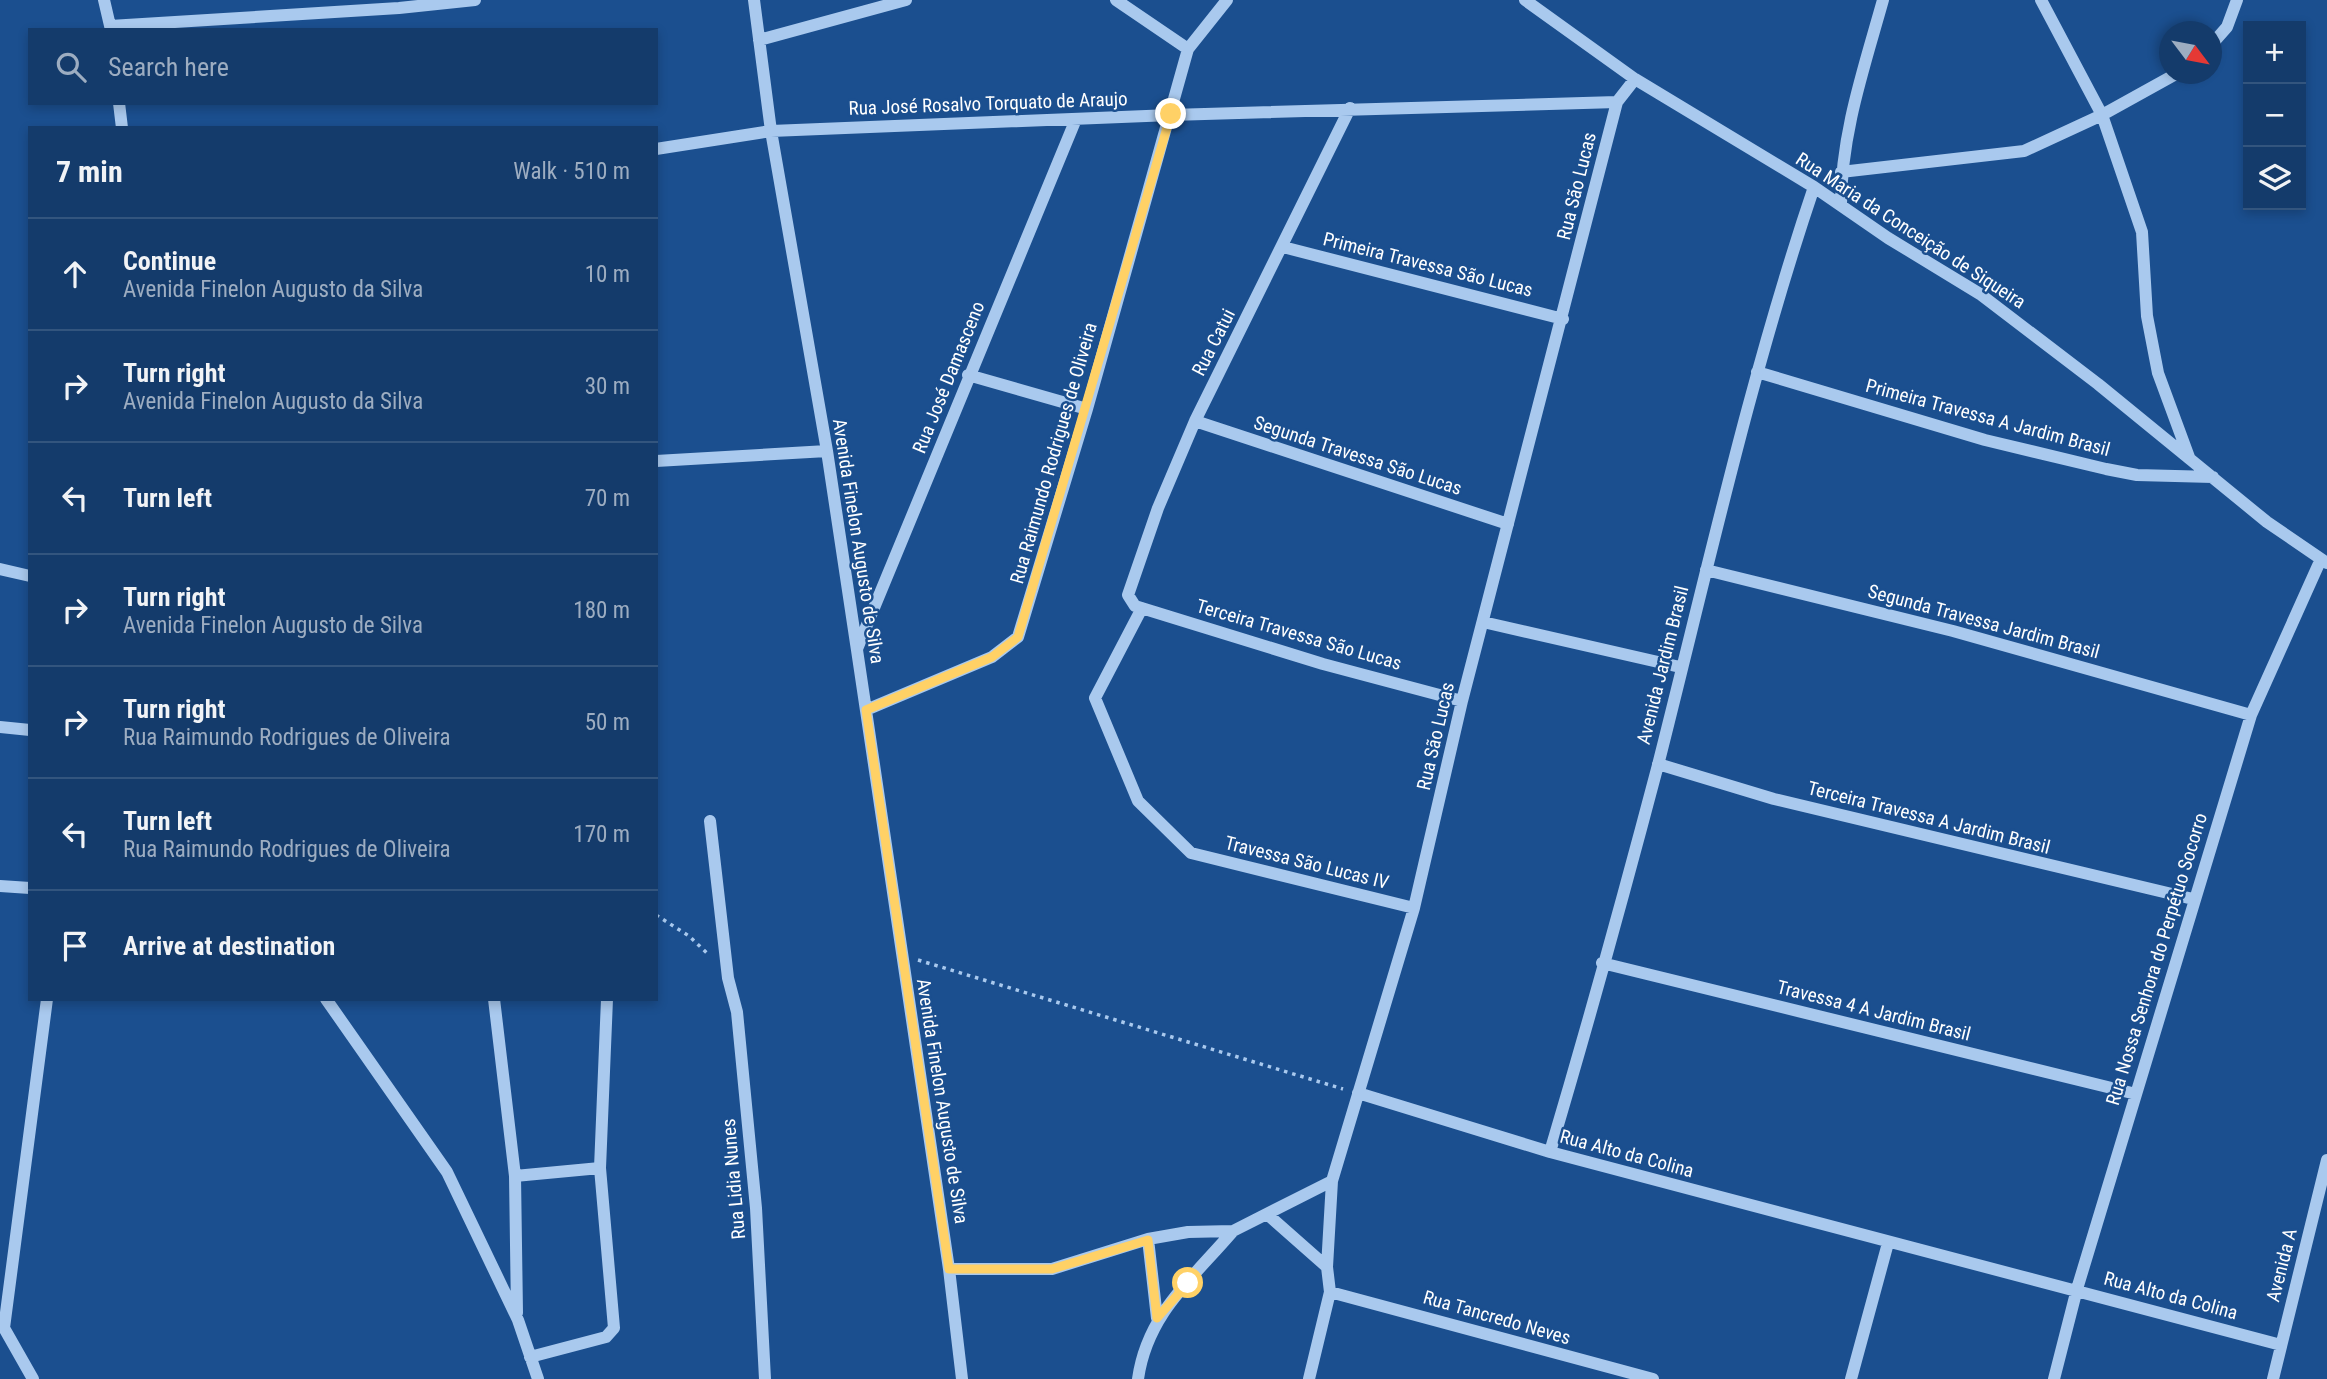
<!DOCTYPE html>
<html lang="en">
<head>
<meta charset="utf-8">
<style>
  body { margin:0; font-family:"Roboto Condensed",sans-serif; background:#1d4271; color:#f1f3f6 }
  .controls { position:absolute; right:21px; top:21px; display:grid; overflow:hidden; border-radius:0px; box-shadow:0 4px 10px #0003 }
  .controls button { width:63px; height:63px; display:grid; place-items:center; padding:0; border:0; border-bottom:2px solid #33557e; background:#143b6b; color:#f1f3f6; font:35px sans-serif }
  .compass { position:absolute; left:2159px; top:21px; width:63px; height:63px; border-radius:50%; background:#143b6b; box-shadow:0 4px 10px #0003; rotate:122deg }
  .stop { position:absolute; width:21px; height:21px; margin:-16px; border:5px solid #ffd166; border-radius:50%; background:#fff }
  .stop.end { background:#ffd166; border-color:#fff; box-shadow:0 2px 7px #0008 }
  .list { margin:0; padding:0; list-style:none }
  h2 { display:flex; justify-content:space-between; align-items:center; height:91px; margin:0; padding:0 28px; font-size:30px }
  h2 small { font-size:23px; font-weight:400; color:#9dadc1 }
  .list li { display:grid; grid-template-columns:46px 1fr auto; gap:21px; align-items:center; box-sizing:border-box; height:112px; padding:0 28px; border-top:2px solid #33557e }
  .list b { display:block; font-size:26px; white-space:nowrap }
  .list p { margin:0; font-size:23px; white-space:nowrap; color:#9dadc1 }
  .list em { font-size:23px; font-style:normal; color:#9dadc1 }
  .icon { flex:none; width:38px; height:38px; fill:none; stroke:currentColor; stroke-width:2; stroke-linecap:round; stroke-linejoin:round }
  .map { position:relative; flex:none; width:2327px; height:1379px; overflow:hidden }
  .search { position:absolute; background:#143b6b; box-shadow:0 4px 10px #0003; left:28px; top:28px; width:630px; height:77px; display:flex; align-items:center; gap:18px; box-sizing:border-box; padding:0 24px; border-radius:0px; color:#9dadc1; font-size:26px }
  .panel { position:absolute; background:#143b6b; box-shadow:0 4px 10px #0003; left:28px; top:126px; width:630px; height:875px; border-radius:0px }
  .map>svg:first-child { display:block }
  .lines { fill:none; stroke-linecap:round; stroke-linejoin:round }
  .path { stroke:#a9c9ee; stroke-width:3.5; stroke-dasharray:3.5 5; stroke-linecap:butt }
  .minor { stroke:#a9c9ee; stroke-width:12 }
  .route { stroke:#ffd166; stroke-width:9 }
  .labels { text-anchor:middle; stroke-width:5; stroke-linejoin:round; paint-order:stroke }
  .street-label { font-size:19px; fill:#fff; stroke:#1b4f8f }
</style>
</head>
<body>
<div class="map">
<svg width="2327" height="1379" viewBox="0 0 2327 1379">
  <rect width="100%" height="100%" fill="#1b4f8f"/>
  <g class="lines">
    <path class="path" d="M656 915 689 936 709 955
      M918 960 1343 1089"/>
    <path class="minor" d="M104 0 111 30
      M754 0 771 131 827 451 857 650 949 1269 962 1379
      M1116 0 1188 49
      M1525 0 1635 79 1814 187 1888 238 1980 294 2098 384 2267 522 2327 563
      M2041 0 2102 115 2142 232 2147 316 2158 373 2189 457
      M110 26 399 8 475 0
      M759 40 906 0
      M2212 44 2227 27 2237 0
      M119 103 122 128
      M1350 108 1195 421 1158 508 1128 595 1135 606 1323 664 1462 701
      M656 149 771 131 1171 115 1617 102
      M1841 172 2024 151 2102 115 2176 74
      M1841 205C1841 134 1864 68 1883 0
      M1283 247 1563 319
      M1757 372 1985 440 2106 469 2137 475 2213 477
      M968 375 1087 409
      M1195 421 1508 524
      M656 461 827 451
      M0 569 30 576
      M1706 570 1953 631 2251 715
      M1142 608 1095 698 1138 801 1191 853 1414 908
      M1483 622 1680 667
      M857 649 1076 119
      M866 710 992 657 1018 637 1087 409 1188 49 1227 0
      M0 727 30 730
      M1658 764 1774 799 2193 899
      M710 821 728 978 737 1012 756 1208 765 1379
      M0 886 30 888
      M1602 963 2136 1094
      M326 999 447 1172 518 1320 538 1379
      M494 999 515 1176 517 1313
      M1358 1093 1550 1152 2281 1345
      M1550 1152C1588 1024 1624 894 1658 765 1707 572 1750 376 1814 187
      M515 1176 600 1168
      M1267 1214 1327 1267
      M1148 1239 1157 1318
      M949 1269H1052L1148 1239 1188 1232 1233 1231 1332 1181
      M1330 1292 1653 1379
      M530 1357 606 1337 614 1328 600 1168 607 999
      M33 1379 4 1328 47 999
      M1138 1379C1147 1314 1192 1279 1233 1231
      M1309 1379 1330 1292 1327 1267 1332 1181 1414 908 1462 701 1617 102 1635 79
      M1851 1379 1888 1243
      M2054 1379 2077 1289 2251 715 2321 559
      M2273 1379 2327 1160"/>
  </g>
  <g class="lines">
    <path class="route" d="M1171 114 1018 637 992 657 866 710 949 1269H1052L1148 1240 1157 1318 1188 1283"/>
  </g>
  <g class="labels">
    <g class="street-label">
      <text transform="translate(988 103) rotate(-2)" y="7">Rua José Rosalvo Torquato de Araujo</text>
      <text transform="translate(1576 186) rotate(-76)" y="7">Rua São Lucas</text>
      <text transform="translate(1911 230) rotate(33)" y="7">Rua Maria da Conceição de Siqueira</text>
      <text transform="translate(1428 264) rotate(14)" y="7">Primeira Travessa São Lucas</text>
      <text transform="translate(1213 342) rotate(-63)" y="7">Rua Catui</text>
      <text transform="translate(948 377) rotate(-68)" y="7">Rua José Damasceno</text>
      <text transform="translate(1988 417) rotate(15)" y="7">Primeira Travessa A Jardim Brasil</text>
      <text transform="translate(1053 453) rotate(-74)" y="7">Rua Raimundo Rodrigues de Oliveira</text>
      <text transform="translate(1358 455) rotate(18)" y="7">Segunda Travessa São Lucas</text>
      <text transform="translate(859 541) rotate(81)" y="7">Avenida Finelon Augusto de Silva</text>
      <text transform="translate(1984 621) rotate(15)" y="7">Segunda Travessa Jardim Brasil</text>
      <text transform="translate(1299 634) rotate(16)" y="7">Terceira Travessa São Lucas</text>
      <text transform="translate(1662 665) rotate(-76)" y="7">Avenida Jardim Brasil</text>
      <text transform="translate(1435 736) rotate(-77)" y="7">Rua São Lucas</text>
      <text transform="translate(1929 817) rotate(14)" y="7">Terceira Travessa A Jardim Brasil</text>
      <text transform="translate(1307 862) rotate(14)" y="7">Travessa São Lucas IV</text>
      <text transform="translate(2156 959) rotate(-73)" y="7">Rua Nossa Senhora do Perpétuo Socorro</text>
      <text transform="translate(1874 1010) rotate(14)" y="7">Travessa 4 A Jardim Brasil</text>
      <text transform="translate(943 1101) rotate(81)" y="7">Avenida Finelon Augusto de Silva</text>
      <text transform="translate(1627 1153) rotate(15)" y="7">Rua Alto da Colina</text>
      <text transform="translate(733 1179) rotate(-95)" y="7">Rua Lidia Nunes</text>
      <text transform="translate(2281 1265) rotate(-76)" y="7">Avenida A</text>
      <text transform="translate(2171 1295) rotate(15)" y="7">Rua Alto da Colina</text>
      <text transform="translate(1497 1317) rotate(16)" y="7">Rua Tancredo Neves</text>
    </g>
  </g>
</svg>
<div class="controls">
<button>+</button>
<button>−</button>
<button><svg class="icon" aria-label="layers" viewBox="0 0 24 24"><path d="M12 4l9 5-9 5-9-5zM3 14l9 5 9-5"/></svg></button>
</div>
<svg class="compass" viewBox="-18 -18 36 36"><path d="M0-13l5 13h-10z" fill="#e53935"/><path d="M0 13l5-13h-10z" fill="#9dadc1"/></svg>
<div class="stop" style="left:1188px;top:1283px"></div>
<div class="stop end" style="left:1171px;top:114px"></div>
<div class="search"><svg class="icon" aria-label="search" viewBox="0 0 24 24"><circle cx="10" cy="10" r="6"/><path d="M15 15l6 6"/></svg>Search here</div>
<section class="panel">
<h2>7 min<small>Walk · 510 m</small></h2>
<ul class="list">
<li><svg class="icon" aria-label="ahead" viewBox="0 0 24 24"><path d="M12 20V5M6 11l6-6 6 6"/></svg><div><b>Continue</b><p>Avenida Finelon Augusto da Silva</p></div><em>10 m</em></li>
<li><svg class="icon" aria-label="right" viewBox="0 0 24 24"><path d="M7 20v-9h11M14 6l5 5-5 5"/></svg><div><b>Turn right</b><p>Avenida Finelon Augusto da Silva</p></div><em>30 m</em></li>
<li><svg class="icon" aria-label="left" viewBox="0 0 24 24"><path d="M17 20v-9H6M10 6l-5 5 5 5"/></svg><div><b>Turn left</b></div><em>70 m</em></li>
<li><svg class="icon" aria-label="right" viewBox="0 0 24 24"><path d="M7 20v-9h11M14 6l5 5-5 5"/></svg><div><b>Turn right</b><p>Avenida Finelon Augusto de Silva</p></div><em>180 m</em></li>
<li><svg class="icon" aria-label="right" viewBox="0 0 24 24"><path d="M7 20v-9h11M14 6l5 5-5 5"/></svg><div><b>Turn right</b><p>Rua Raimundo Rodrigues de Oliveira</p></div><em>50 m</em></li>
<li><svg class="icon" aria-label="left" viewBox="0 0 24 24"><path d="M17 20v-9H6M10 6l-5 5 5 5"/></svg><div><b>Turn left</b><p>Rua Raimundo Rodrigues de Oliveira</p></div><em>170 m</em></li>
<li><svg class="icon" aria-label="arrive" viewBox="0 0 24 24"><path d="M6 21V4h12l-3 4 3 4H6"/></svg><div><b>Arrive at destination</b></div></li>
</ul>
</section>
</div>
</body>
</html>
